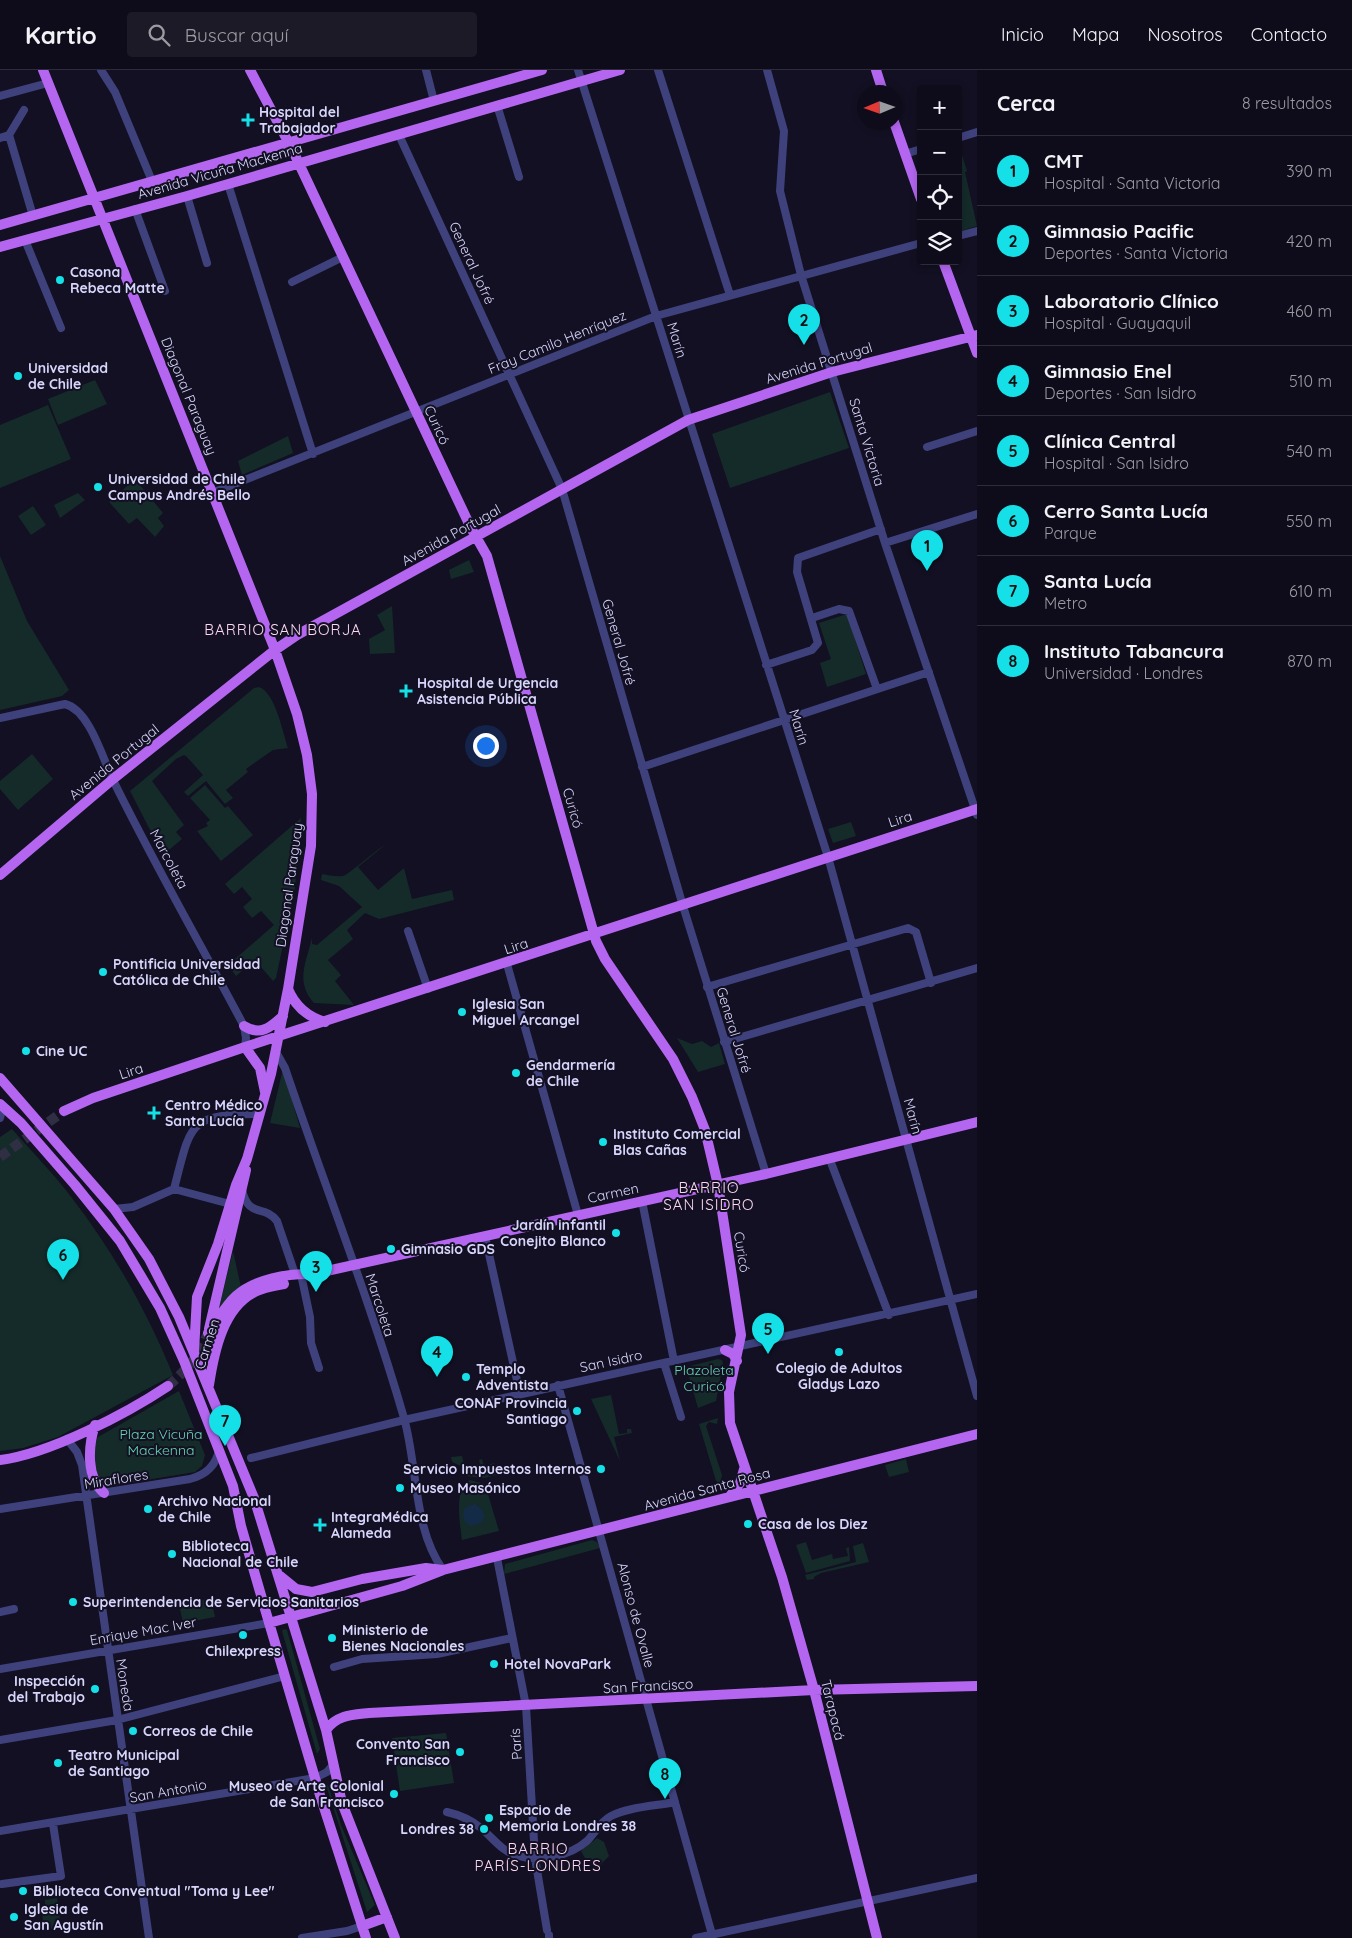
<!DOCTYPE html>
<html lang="es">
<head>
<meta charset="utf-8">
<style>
  body { margin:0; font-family:Quicksand,sans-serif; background:#1c1a27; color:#f1f3f6 }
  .controls { position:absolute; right:15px; top:15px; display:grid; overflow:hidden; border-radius:5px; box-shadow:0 2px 8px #0003 }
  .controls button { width:45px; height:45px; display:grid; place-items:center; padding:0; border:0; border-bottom:1px solid #2e2c39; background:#0e0c1a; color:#f1f3f6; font:25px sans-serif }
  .compass { position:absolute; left:857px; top:15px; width:45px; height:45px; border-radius:50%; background:#0e0c1a; box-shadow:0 2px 8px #0003; rotate:268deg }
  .you { position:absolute; left:485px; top:675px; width:18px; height:18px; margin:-12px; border:4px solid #fff; border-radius:50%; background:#1a73e8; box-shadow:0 0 0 8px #1a73e833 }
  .badge { display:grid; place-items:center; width:32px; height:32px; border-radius:50%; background:#15e0e7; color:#111; font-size:16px; font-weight:700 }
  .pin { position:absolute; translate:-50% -41px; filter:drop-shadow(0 1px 2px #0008) }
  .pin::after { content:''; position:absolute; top:26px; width:18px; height:15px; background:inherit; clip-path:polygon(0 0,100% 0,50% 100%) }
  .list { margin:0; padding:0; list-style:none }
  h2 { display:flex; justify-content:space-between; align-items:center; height:65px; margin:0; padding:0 20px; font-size:21px }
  h2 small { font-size:16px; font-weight:400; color:#9b9ba2 }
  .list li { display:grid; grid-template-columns:32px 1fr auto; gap:15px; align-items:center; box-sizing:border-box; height:70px; padding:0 20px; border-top:1px solid #2e2c39 }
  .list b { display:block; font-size:19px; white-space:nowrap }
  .list p { margin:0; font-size:16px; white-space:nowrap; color:#9b9ba2 }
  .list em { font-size:16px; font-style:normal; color:#9b9ba2 }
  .icon { flex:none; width:28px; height:28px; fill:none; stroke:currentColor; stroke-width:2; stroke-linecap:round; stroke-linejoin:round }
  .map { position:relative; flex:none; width:977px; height:1868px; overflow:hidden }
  header { display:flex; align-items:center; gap:30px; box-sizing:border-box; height:70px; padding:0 25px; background:#0e0c1a; border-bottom:1px solid #2e2c39 }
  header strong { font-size:24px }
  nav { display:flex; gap:28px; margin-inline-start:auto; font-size:18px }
  .search { width:350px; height:45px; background:#1c1a27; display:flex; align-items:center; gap:12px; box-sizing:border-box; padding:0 18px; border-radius:5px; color:#9b9ba2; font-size:19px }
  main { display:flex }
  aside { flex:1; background:#0e0c1a }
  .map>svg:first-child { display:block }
  .green { fill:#142b29 }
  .water { fill:#142b48 }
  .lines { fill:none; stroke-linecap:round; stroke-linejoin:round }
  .major-tunnel { stroke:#302e43; stroke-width:10; stroke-dasharray:10 5; stroke-linecap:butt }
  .minor { stroke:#3f417d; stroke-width:8 }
  .major { stroke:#b466f1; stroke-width:10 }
  .poi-dot { fill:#15e0e7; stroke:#121022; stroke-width:2 }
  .labels { text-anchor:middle; stroke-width:4; stroke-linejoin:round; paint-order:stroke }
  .poi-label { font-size:14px; font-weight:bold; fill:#d7d5fb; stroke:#121022; text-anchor:start }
  .street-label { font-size:14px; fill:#d7d5fb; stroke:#121022 }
  .park-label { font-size:14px; fill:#67d5b2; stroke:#121022 }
  .neighbourhood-label { font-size:15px; letter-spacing:1px; fill:#fbd7f0; stroke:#121022 }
</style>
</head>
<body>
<header>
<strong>Kartio</strong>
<div class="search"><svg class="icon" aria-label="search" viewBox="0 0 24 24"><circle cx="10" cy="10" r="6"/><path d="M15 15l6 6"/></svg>Buscar aquí</div>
<nav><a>Inicio</a><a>Mapa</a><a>Nosotros</a><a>Contacto</a></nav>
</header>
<main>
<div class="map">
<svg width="977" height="1868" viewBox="0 0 977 1868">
  <rect width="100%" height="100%" fill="#121022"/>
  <path class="green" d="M958 72 967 101 965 102 977 156 958 162Z
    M95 310 107 334 58 355 48 329Z
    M830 322 849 378 730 418 712 364Z
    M48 335 71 389 0 418V355Z
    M288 366 293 383 242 405 238 391Z
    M135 409 163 443 158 448 164 456 155 467 137 448 129 454 109 432Z
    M78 423 85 430 60 448 54 435Z
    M33 436 46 455 31 465 18 446Z
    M0 486 27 551 69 620 62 626 0 640Z
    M469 490 474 502 451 509 449 500Z
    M392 536 395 583 370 584 369 569 385 560 377 545Z
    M847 544 866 604 827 617 820 593 831 589 819 553Z
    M259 617C275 622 283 663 288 678L273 680 246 699 248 702 226 720 233 728 225 734 206 711 188 726 184 722 203 705 187 687 184 685 176 689 152 711 184 755 176 762 182 769 163 785 130 721 254 618Z
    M32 684 53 709 18 740 0 719V711Z
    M205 715 225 738 228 736 253 765 221 791 197 761 208 756 206 753 210 750 190 728Z
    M301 748 295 818 276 908 273 911 255 890 236 906 228 895 274 855 261 841 252 848 243 837 252 829 242 817 234 824 225 814Z
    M851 752 856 766 833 773 828 759Z
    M385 775 358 797 378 820 404 798 412 829 452 820 454 830 379 849 365 843 347 860 353 869 328 890 341 905 335 911 354 935 314 933C295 912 306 893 312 868V874L317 875 362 837 339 816 321 810 322 804C328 805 336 807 343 806 347 806 377 779 385 775Z
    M677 968 692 974 702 971 711 977 719 973 725 994 698 1002Z
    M283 999 300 1058 270 1053Z
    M12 1059C32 1082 54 1104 72 1128 114 1183 147 1241 173 1305L58 1367 23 1378 0 1381V1067Z
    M233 1181 241 1217 218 1242Z
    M718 1289 722 1290 723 1294 716 1331 698 1338 686 1297Z
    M179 1321 205 1385 202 1396 195 1402 104 1417C96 1408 90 1378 98 1367Z
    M611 1325 619 1364 627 1363V1359H631L632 1363 614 1367 620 1391 591 1329Z
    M718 1348 717 1354 709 1352 706 1356 722 1405 720 1413 716 1411 699 1354Z
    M462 1386 465 1398 480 1394 479 1390 482 1389 484 1396 494 1393 497 1405 484 1408 466 1406 465 1398 452 1392 451 1387Z
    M906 1389 909 1402 889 1407 885 1395Z
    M470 1410 485 1414 499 1461 462 1470C460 1454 455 1427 465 1413Z
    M592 1470 597 1472 600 1478 504 1504 505 1494Z
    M806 1472 812 1490 832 1484 833 1489 848 1486 846 1478 849 1477 850 1491 806 1503 796 1475Z
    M863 1473 869 1492 821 1503 814 1507V1509L807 1510 805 1505 856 1492 853 1476Z
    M211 1529 215 1547 183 1553 179 1534Z
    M284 1559 287 1560 320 1679 317 1684 282 1561Z
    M446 1663 454 1713 400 1721 392 1668Z
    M326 1715H328L341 1755 375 1835 367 1842Z
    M597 1768 604 1772 609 1786 598 1797 586 1790 581 1781Z
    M57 1828 61 1857 44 1860 41 1835H45V1830Z"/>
  <path class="water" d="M475 1434 483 1441 484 1447 481 1453 471 1456C463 1452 461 1445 465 1438Z"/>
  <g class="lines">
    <path class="major-tunnel" d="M0 1087 64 1041
      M168 1316C185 1301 200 1286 207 1265"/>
    <path class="minor" d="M101 0 115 22 152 111
      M426 0 434 31
      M578 0 828 787 977 1326
      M658 0 730 225
      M767 0 784 61 780 121 801 205 885 473 977 745
      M0 26 48 13
      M497 35 519 107
      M9 65 33 146
      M399 65 562 419 683 836 766 1104
      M0 68 9 65 24 40
      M958 68 977 62
      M905 84 921 79
      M228 114 313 384
      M187 126 207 193
      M135 139 165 221
      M958 166 977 161
      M25 170 61 258
      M292 212 343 187
      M927 377 977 361
      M212 423 656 246 921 173
      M885 473 977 444
      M812 548 839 539 849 541 877 619
      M766 595 812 580 818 573 797 502 798 488 881 459
      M0 648 65 634C89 640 102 686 112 708 153 792 200 873 244 956L246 968 245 977
      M642 697 929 602
      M408 861 428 919
      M507 894 578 1145
      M707 917 908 858 916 862 931 913
      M724 972 977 898
      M276 982 285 998C324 1114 370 1230 404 1348 418 1398 413 1458 443 1500
      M0 1048 3 1037
      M830 1090 889 1245
      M174 1119C191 1054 187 1044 260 1044
      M242 1120C249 1149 264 1134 277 1151L295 1204
      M642 1131 674 1291
      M114 1139 133 1137 174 1119 230 1134
      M485 1166 520 1324
      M302 1209 310 1247 311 1273 319 1298
      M664 1293 681 1347
      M558 1315 713 1868
      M67 1369 77 1382 82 1395 149 1868
      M251 1388 404 1350 977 1224
      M0 1439 190 1409C205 1405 216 1396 219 1380
      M497 1488 526 1636 535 1788 547 1860
      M0 1542 14 1539
      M334 1597 362 1589 437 1584 512 1568
      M0 1599 269 1553
      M0 1670 117 1650 285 1606
      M447 1742C460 1745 471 1750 481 1758 494 1769 501 1781 518 1786 540 1792 570 1786 587 1771 595 1763 600 1752 611 1746 629 1737 655 1736 675 1732
      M0 1761 315 1708 327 1702 334 1694
      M2 1814 61 1806 53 1754
      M549 1865V1868
      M302 1868 347 1861 362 1856
      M696 1868 977 1808"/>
    <path class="major" d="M43 0 275 580 297 644 307 685 312 724 311 776 288 919 271 1004 247 1089 236 1115 218 1174 197 1227 194 1281
      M250 0 293 81 471 458 487 486 596 871 605 889 673 989 692 1027 705 1060 718 1115 741 1265 729 1322 730 1353 782 1507 814 1620 877 1868
      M876 0 883 22
      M894 52 921 129
      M0 155 542 0
      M0 177 187 126 620 0
      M943 191 977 283
      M0 805 113 709 275 580 297 565 688 350 832 302 977 265
      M288 919C295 936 308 947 325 952
      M244 956C260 966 270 958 283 946
      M245 977 260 998 265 1022
      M0 1008 114 1139 149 1189 179 1247 254 1428 326 1660 342 1733 395 1868
      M0 1034 21 1053 75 1115 120 1171 160 1238 184 1291 233 1416 241 1456 265 1539 320 1725 366 1868
      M64 1041 93 1028 245 977 977 739
      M209 1259 246 1100
      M208 1263C217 1251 225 1236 236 1226 255 1209 288 1203 313 1204L766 1104 977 1052
      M725 1280 733 1284 737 1291
      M209 1315C214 1282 223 1236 257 1221 266 1217 275 1216 284 1214
      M95 1355C88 1376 86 1408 104 1423
      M0 1390C49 1384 126 1344 168 1316
      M730 1426 740 1413 744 1399
      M280 1506 296 1519 312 1522 362 1509 426 1498 443 1500
      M269 1553 402 1516 443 1500 977 1364
      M326 1660C337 1645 352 1645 369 1643L814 1620 977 1616
      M362 1856 387 1847"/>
  </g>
  <g class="poi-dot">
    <path d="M245.5 42.5h5v5h5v5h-5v5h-5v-5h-5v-5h5z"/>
    <circle cx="60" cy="210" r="5"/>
    <circle cx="18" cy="306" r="5"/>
    <circle cx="98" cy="417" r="5"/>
    <path d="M403.5 613.5h5v5h5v5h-5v5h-5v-5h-5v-5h5z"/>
    <circle cx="103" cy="902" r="5"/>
    <circle cx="462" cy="942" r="5"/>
    <circle cx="26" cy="981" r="5"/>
    <circle cx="516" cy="1003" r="5"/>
    <path d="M151.5 1035.5h5v5h5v5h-5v5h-5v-5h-5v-5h5z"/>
    <circle cx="603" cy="1072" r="5"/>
    <circle cx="616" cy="1163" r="5"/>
    <circle cx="391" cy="1179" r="5"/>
    <circle cx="839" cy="1282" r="5"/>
    <circle cx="466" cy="1307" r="5"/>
    <circle cx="577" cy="1341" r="5"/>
    <circle cx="601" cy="1399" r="5"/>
    <circle cx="400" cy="1418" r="5"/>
    <circle cx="148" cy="1439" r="5"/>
    <circle cx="748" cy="1454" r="5"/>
    <path d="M317.5 1447.5h5v5h5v5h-5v5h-5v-5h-5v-5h5z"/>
    <circle cx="172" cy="1484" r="5"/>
    <circle cx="73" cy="1532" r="5"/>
    <circle cx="243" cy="1565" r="5"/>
    <circle cx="332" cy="1568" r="5"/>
    <circle cx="494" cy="1594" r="5"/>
    <circle cx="95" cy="1619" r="5"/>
    <circle cx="133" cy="1661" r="5"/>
    <circle cx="460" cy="1682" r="5"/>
    <circle cx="58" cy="1693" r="5"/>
    <circle cx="394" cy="1724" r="5"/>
    <circle cx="489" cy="1748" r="5"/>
    <circle cx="484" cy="1759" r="5"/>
    <circle cx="23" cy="1821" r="5"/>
    <circle cx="14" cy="1847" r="5"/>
  </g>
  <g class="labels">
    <g class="poi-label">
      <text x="259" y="47">Hospital del<tspan x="259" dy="16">Trabajador</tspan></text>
      <text x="70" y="207">Casona<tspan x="70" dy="16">Rebeca Matte</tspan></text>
      <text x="28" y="303">Universidad<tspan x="28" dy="16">de Chile</tspan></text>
      <text x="108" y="414">Universidad de Chile<tspan x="108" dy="16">Campus Andrés Bello</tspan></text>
      <text x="417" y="618">Hospital de Urgencia<tspan x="417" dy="16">Asistencia Pública</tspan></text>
      <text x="113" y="899">Pontificia Universidad<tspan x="113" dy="16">Católica de Chile</tspan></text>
      <text x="472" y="939">Iglesia San<tspan x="472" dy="16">Miguel Arcangel</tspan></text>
      <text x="36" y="986">Cine UC</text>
      <text x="526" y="1000">Gendarmería<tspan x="526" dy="16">de Chile</tspan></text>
      <text x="165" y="1040">Centro Médico<tspan x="165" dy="16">Santa Lucía</tspan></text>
      <text x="613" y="1069">Instituto Comercial<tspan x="613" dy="16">Blas Cañas</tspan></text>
      <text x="606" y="1160" text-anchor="end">Jardín infantil<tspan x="606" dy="16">Conejito Blanco</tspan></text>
      <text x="401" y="1184">Gimnasio GDS</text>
      <text x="839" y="1303" text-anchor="middle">Colegio de Adultos<tspan x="839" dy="16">Gladys Lazo</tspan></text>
      <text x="476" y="1304">Templo<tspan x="476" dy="16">Adventista</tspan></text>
      <text x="567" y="1338" text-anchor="end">CONAF Provincia<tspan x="567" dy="16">Santiago</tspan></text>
      <text x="591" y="1404" text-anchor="end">Servicio Impuestos Internos</text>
      <text x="410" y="1423">Museo Masónico</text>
      <text x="158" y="1436">Archivo Nacional<tspan x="158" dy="16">de Chile</tspan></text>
      <text x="331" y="1452">IntegraMédica<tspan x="331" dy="16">Alameda</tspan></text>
      <text x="758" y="1459">Casa de los Diez</text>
      <text x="182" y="1481">Biblioteca<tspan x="182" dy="16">Nacional de Chile</tspan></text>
      <text x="83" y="1537">Superintendencia de Servicios Sanitarios</text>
      <text x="342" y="1565">Ministerio de<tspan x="342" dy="16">Bienes Nacionales</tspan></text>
      <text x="243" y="1586" text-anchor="middle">Chilexpress</text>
      <text x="504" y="1599">Hotel NovaPark</text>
      <text x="85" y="1616" text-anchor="end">Inspección<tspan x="85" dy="16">del Trabajo</tspan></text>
      <text x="143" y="1666">Correos de Chile</text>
      <text x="450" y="1679" text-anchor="end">Convento San<tspan x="450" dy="16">Francisco</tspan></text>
      <text x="68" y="1690">Teatro Municipal<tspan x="68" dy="16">de Santiago</tspan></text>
      <text x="384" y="1721" text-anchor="end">Museo de Arte Colonial<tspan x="384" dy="16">de San Francisco</tspan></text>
      <text x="499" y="1745">Espacio de<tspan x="499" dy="16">Memoria Londres 38</tspan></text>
      <text x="474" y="1764" text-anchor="end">Londres 38</text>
      <text x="33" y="1826">Biblioteca Conventual "Toma y Lee"</text>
      <text x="24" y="1844">Iglesia de<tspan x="24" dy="16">San Agustín</tspan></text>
    </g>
    <g class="street-label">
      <text transform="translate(220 101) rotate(-16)" y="5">Avenida Vicuña Mackenna</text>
      <text transform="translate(472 193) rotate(65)" y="5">General Jofré</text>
      <text transform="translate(677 270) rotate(73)" y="5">Marín</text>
      <text transform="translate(557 272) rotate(-22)" y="5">Fray Camilo Henríquez</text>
      <text transform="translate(819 293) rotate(-17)" y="5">Avenida Portugal</text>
      <text transform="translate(189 326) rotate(68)" y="5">Diagonal Paraguay</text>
      <text transform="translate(437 355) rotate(65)" y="5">Curicó</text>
      <text transform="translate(867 372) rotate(73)" y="5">Santa Victoria</text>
      <text transform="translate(451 465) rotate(-29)" y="5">Avenida Portugal</text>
      <text transform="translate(619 572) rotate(74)" y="5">General Jofré</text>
      <text transform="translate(799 657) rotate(73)" y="5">Marín</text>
      <text transform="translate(114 692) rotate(-39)" y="5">Avenida Portugal</text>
      <text transform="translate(573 738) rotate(74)" y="5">Curicó</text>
      <text transform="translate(900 749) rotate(-18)" y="5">Lira</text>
      <text transform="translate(169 789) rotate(62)" y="5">Marcoleta</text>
      <text transform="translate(289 815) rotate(-82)" y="5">Diagonal Paraguay</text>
      <text transform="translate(516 876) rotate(-18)" y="5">Lira</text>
      <text transform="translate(734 960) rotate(73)" y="5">General Jofré</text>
      <text transform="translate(131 1001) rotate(-18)" y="5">Lira</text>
      <text transform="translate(913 1046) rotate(75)" y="5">Marín</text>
      <text transform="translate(613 1123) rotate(-12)" y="5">Carmen</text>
      <text transform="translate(742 1182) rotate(81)" y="5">Curicó</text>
      <text transform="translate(380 1235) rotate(72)" y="5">Marcoleta</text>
      <text transform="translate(207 1274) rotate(-72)" y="5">Carmen</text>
      <text transform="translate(611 1291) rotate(-12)" y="5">San Isidro</text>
      <text transform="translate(116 1409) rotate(-9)" y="5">Miraflores</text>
      <text transform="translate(707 1419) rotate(-15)" y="5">Avenida Santa Rosa</text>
      <text transform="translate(636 1545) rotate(75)" y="5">Alonso de Ovalle</text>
      <text transform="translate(143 1561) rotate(-10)" y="5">Enrique Mac Iver</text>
      <text transform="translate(125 1615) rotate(81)" y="5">Moneda</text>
      <text transform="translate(648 1616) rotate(-3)" y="5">San Francisco</text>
      <text transform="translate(833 1640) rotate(76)" y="5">Tarapacá</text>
      <text transform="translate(516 1674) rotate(-94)" y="5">París</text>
      <text transform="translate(168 1721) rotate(-10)" y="5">San Antonio</text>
    </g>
    <g class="park-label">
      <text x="704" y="1305">Plazoleta<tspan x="704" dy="16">Curicó</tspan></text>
      <text x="161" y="1369">Plaza Vicuña<tspan x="161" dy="16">Mackenna</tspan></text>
    </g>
    <g class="neighbourhood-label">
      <text x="283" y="565">BARRIO SAN BORJA</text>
      <text x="709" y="1123">BARRIO<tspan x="709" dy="17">SAN ISIDRO</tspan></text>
      <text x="538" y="1784">BARRIO<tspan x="538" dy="17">PARÍS-LONDRES</tspan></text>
    </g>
  </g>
</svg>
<div class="controls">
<button>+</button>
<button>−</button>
<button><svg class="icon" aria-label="locate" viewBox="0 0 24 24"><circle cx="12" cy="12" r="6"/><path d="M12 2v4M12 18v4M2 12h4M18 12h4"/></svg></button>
<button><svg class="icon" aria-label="layers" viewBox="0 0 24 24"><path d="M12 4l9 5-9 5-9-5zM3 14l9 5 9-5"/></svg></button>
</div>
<svg class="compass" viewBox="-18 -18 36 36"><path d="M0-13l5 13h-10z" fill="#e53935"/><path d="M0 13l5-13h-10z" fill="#9b9ba2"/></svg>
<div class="you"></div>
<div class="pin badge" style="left:927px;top:501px">1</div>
<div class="pin badge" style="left:804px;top:275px">2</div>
<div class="pin badge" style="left:316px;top:1222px">3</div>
<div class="pin badge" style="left:437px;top:1307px">4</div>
<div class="pin badge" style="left:768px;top:1284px">5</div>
<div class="pin badge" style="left:63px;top:1210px">6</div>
<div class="pin badge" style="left:225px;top:1376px">7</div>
<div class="pin badge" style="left:665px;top:1729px">8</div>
</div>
<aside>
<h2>Cerca<small>8 resultados</small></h2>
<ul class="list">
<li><span class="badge">1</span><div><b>CMT</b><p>Hospital · Santa Victoria</p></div><em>390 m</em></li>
<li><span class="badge">2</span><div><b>Gimnasio Pacific</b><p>Deportes · Santa Victoria</p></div><em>420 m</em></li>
<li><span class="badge">3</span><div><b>Laboratorio Clínico</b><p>Hospital · Guayaquil</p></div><em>460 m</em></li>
<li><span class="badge">4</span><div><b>Gimnasio Enel</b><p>Deportes · San Isidro</p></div><em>510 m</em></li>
<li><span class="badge">5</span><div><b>Clínica Central</b><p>Hospital · San Isidro</p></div><em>540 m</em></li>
<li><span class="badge">6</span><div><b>Cerro Santa Lucía</b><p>Parque</p></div><em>550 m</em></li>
<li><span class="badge">7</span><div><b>Santa Lucía</b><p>Metro</p></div><em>610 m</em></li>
<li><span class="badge">8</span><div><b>Instituto Tabancura</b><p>Universidad · Londres</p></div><em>870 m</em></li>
</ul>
</aside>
</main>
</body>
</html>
